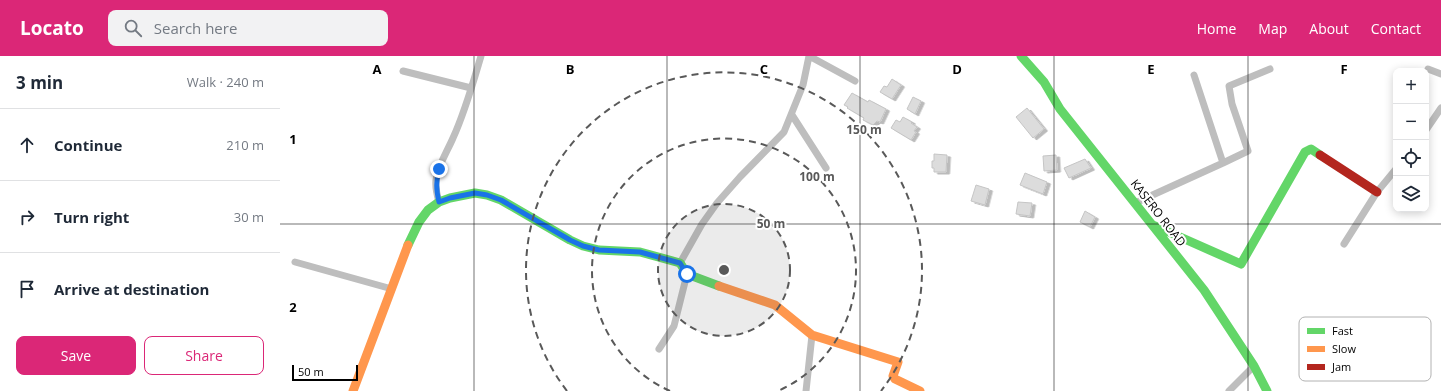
<!DOCTYPE html>
<html lang="en">
<head>
<meta charset="utf-8">
<style>
  body { margin:0; font-family:"Open Sans",sans-serif; background:#f2f2f3; color:#1f2937 }
  .controls { position:absolute; right:12px; top:12px; display:grid; overflow:hidden; border-radius:8px; box-shadow:0 2px 10px #0003 }
  .controls button { width:36px; height:36px; display:grid; place-items:center; padding:0; border:0; border-bottom:1px solid #e0e1e3; background:#fff; color:#1f2937; font:20px sans-serif }
  .scale { position:absolute; left:12px; bottom:10px; width:66px; box-sizing:border-box; padding-left:4px; border:2px solid #000; border-top:0; font-size:11px; line-height:14px; white-space:nowrap; color:#000; -webkit-text-stroke:3px #fff; paint-order:stroke }
  .stop { position:absolute; width:12px; height:12px; margin:-9px; border:3px solid #1a73e8; border-radius:50%; background:#fff }
  .stop.end { background:#1a73e8; border-color:#fff; box-shadow:0 1px 4px #0008 }
  .list { margin:0; padding:0; list-style:none }
  h2 { display:flex; justify-content:space-between; align-items:center; height:52px; margin:0; padding:0 16px; font-size:17px }
  h2 small { font-size:13px; font-weight:400; color:#747a83 }
  .list li { display:grid; grid-template-columns:26px 1fr auto; gap:12px; align-items:center; box-sizing:border-box; height:72px; padding:0 16px; border-top:1px solid #e0e1e3 }
  .list b { display:block; font-size:15px; white-space:nowrap }
  .list em { font-size:13px; font-style:normal; color:#747a83 }
  .actions { display:flex; gap:8px; padding:12px 16px }
  .actions a { flex:1; padding:9px 0; border:1px solid #db2777; border-radius:8px; text-align:center; font-size:14px; color:#db2777 }
  .actions .main { background:#db2777; color:#fff }
  .icon { flex:none; width:22px; height:22px; fill:none; stroke:currentColor; stroke-width:2; stroke-linecap:round; stroke-linejoin:round }
  .map { position:relative; flex:none; width:1161px; height:335px; overflow:hidden }
  header { display:flex; align-items:center; gap:24px; box-sizing:border-box; height:56px; padding:0 20px; background:#db2777; color:#fff }
  header strong { font-size:19px }
  nav { display:flex; gap:22px; margin-inline-start:auto; font-size:14px }
  .search { width:280px; height:36px; background:#f2f2f3; display:flex; align-items:center; gap:10px; box-sizing:border-box; padding:0 14px; border-radius:8px; color:#747a83; font-size:15px }
  main { display:flex }
  aside { flex:1; background:#fff }
  .map>svg:first-child { display:block }
  .building { fill:#dcdcdc; stroke:#c5c5c5; filter:url(#shadow) }
  .lines { fill:none; stroke-linecap:round; stroke-linejoin:round }
  .street { stroke:#bebebe; stroke-width:7 }
  .fast { stroke:#63d668; stroke-width:9 }
  .slow { stroke:#ff974d; stroke-width:9 }
  .jam { stroke:#b3261e; stroke-width:9 }
  .route { stroke:#1a73e8; stroke-width:5 }
  .grid { fill:none; stroke:#000; stroke-width:1; stroke-opacity:0.55 }
  .ring { fill:none; stroke:#595959; stroke-width:2; stroke-dasharray:7 5 }
  .labels { text-anchor:middle; stroke-width:4; stroke-linejoin:round; paint-order:stroke }
  .street-label { font-size:12px; fill:#000; stroke:#fff }
  .key { fill:#fff; stroke:#b2b2b2; stroke-width:1 }
  .key-label { font-size:11px; fill:#000 }
  .grid-label { font-size:13px; text-anchor:middle; font-weight:bold; fill:#000; stroke:#fff; stroke-width:4; stroke-linejoin:round; paint-order:stroke }
  .centre { fill:#595959; stroke:#fff; stroke-width:2 }
  .ring-label { font-size:12px; text-anchor:middle; font-weight:bold; fill:#595959; stroke:#fff; stroke-width:4; stroke-linejoin:round; paint-order:stroke }
</style>
</head>
<body>
<header>
<strong>Locato</strong>
<div class="search"><svg class="icon" aria-label="search" viewBox="0 0 24 24"><circle cx="10" cy="10" r="6"/><path d="M15 15l6 6"/></svg>Search here</div>
<nav><a>Home</a><a>Map</a><a>About</a><a>Contact</a></nav>
</header>
<main>
<aside>
<h2>3 min<small>Walk · 240 m</small></h2>
<ul class="list">
<li><svg class="icon" aria-label="ahead" viewBox="0 0 24 24"><path d="M12 20V5M6 11l6-6 6 6"/></svg><div><b>Continue</b></div><em>210 m</em></li>
<li><svg class="icon" aria-label="right" viewBox="0 0 24 24"><path d="M7 20v-9h11M14 6l5 5-5 5"/></svg><div><b>Turn right</b></div><em>30 m</em></li>
<li><svg class="icon" aria-label="arrive" viewBox="0 0 24 24"><path d="M6 21V4h12l-3 4 3 4H6"/></svg><div><b>Arrive at destination</b></div></li>
</ul>
<div class="actions"><a class="main">Save</a><a>Share</a></div>
</aside>
<div class="map">
<svg width="1161" height="335" viewBox="0 0 1161 335">
  <defs>
    <filter id="shadow"><feDropShadow dx="3.5" dy="2" stdDeviation="0" flood-color="#0004"/></filter>
  </defs>
  <rect width="100%" height="100%" fill="#fff"/>
  <path class="building" d="M612 23 621 29 612 43 600 36 604 30 607 31Z
    M572 37 588 46 589 44 606 53 600 66 597 65 593 69 583 64 584 62 567 52 568 51 564 49Z
    M633 41 641 45 635 58 627 53Z
    M747 52 764 73 753 82 736 61Z
    M623 61 632 66 631 67 637 71 634 75 636 76 631 84 611 72 616 64 620 66Z
    M654 98 667 99 666 116H654V112H652V105H654Z
    M776 99 777 114 764 115 763 100Z
    M805 103 811 112 789 122 784 112Z
    M745 117 767 126 763 138 740 129Z
    M696 129 709 133 705 149 691 145Z
    M738 146 752 147 750 160 736 158Z
    M805 155 815 161 810 171 800 166Z"/>
  <g class="lines">
    <path class="street" d="M529 0 575 25
      M1148 13 1161 18
      M123 15 191 32
      M512 59 546 112
      M1146 74 1161 52
      M943 107 968 95 952 48 949 30 990 13
      M159 146C157 139 155 132 156 124 158 109 167 96 173 82 185 56 193 27 201 0
      M855 147 943 107 914 19
      M1064 188 1097 136 1116 113
      M15 206 112 233
      M400 207 422 168 437 147 460 121 504 76 523 29 529 0
      M379 293 394 270 407 218
      M526 335 532 279
      M949 335 974 310"/>
    <path class="fast" d="M741 0 764 26 780 53 924 234 974 310 987 335
      M873 169 961 208 1025 96 1031 93 1040 99
      M128 189 139 166 148 154 159 146 170 142 195 137 207 139 221 144 290 184 303 190 319 194 360 196 400 207 407 218 439 230"/>
    <path class="slow" d="M439 230 495 249 532 279 618 306 613 320 615 323 640 335
      M73 335 128 189"/>
    <path class="jam" d="M1040 99 1097 136"/>
  </g>
  <g class="lines">
    <path class="route" d="M159 113C156 125 156 133 159 146L170 142 195 137 207 139 221 144 290 184 303 190 319 194 360 196 400 207 407 218"/>
  </g>
  <path class="grid" d="M194 0V335M387 0V335M580 0V335M774 0V335M968 0V335M0 168H1161"/>
  <circle cx="444" cy="214" r="66" fill="#595959" fill-opacity=".12"/>
  <g class="ring">
    <circle cx="444" cy="214" r="66"/>
    <path d="M390 335A132 132 0 1 1 498 335"/>
    <path d="M287 335A198 198 0 1 1 601 335"/>
  </g>
  <g class="labels">
    <g class="street-label">
      <text transform="translate(878 157) rotate(52)" y="4">KASERO ROAD</text>
    </g>
  </g>
  <rect x="1019" y="261" width="132" height="64" rx="6" class="key"/>
  <rect x="1027" y="272" width="18" height="6" fill="#63d668"/>
  <rect x="1027" y="290" width="18" height="6" fill="#ff974d"/>
  <rect x="1027" y="308" width="18" height="6" fill="#b3261e"/>
  <g class="key-label">
    <text x="1052" y="279">Fast</text>
    <text x="1052" y="297">Slow</text>
    <text x="1052" y="315">Jam</text>
  </g>
  <g class="grid-label">
    <text x="97" y="18">A</text>
    <text x="290" y="18">B</text>
    <text x="484" y="18">C</text>
    <text x="677" y="18">D</text>
    <text x="871" y="18">E</text>
    <text x="1064" y="18">F</text>
    <text x="13" y="88">1</text>
    <text x="13" y="256">2</text>
  </g>
  <circle cx="444" cy="214" r="6" class="centre"/>
  <g class="ring-label">
    <text x="584" y="78">150 m</text>
    <text x="537" y="125">100 m</text>
    <text x="491" y="172">50 m</text>
  </g>
</svg>
<div class="controls">
<button>+</button>
<button>−</button>
<button><svg class="icon" aria-label="locate" viewBox="0 0 24 24"><circle cx="12" cy="12" r="6"/><path d="M12 2v4M12 18v4M2 12h4M18 12h4"/></svg></button>
<button><svg class="icon" aria-label="layers" viewBox="0 0 24 24"><path d="M12 4l9 5-9 5-9-5zM3 14l9 5 9-5"/></svg></button>
</div>
<div class="scale">50 m</div>
<div class="stop" style="left:407px;top:218px"></div>
<div class="stop end" style="left:159px;top:113px"></div>
</div>
</main>
</body>
</html>
